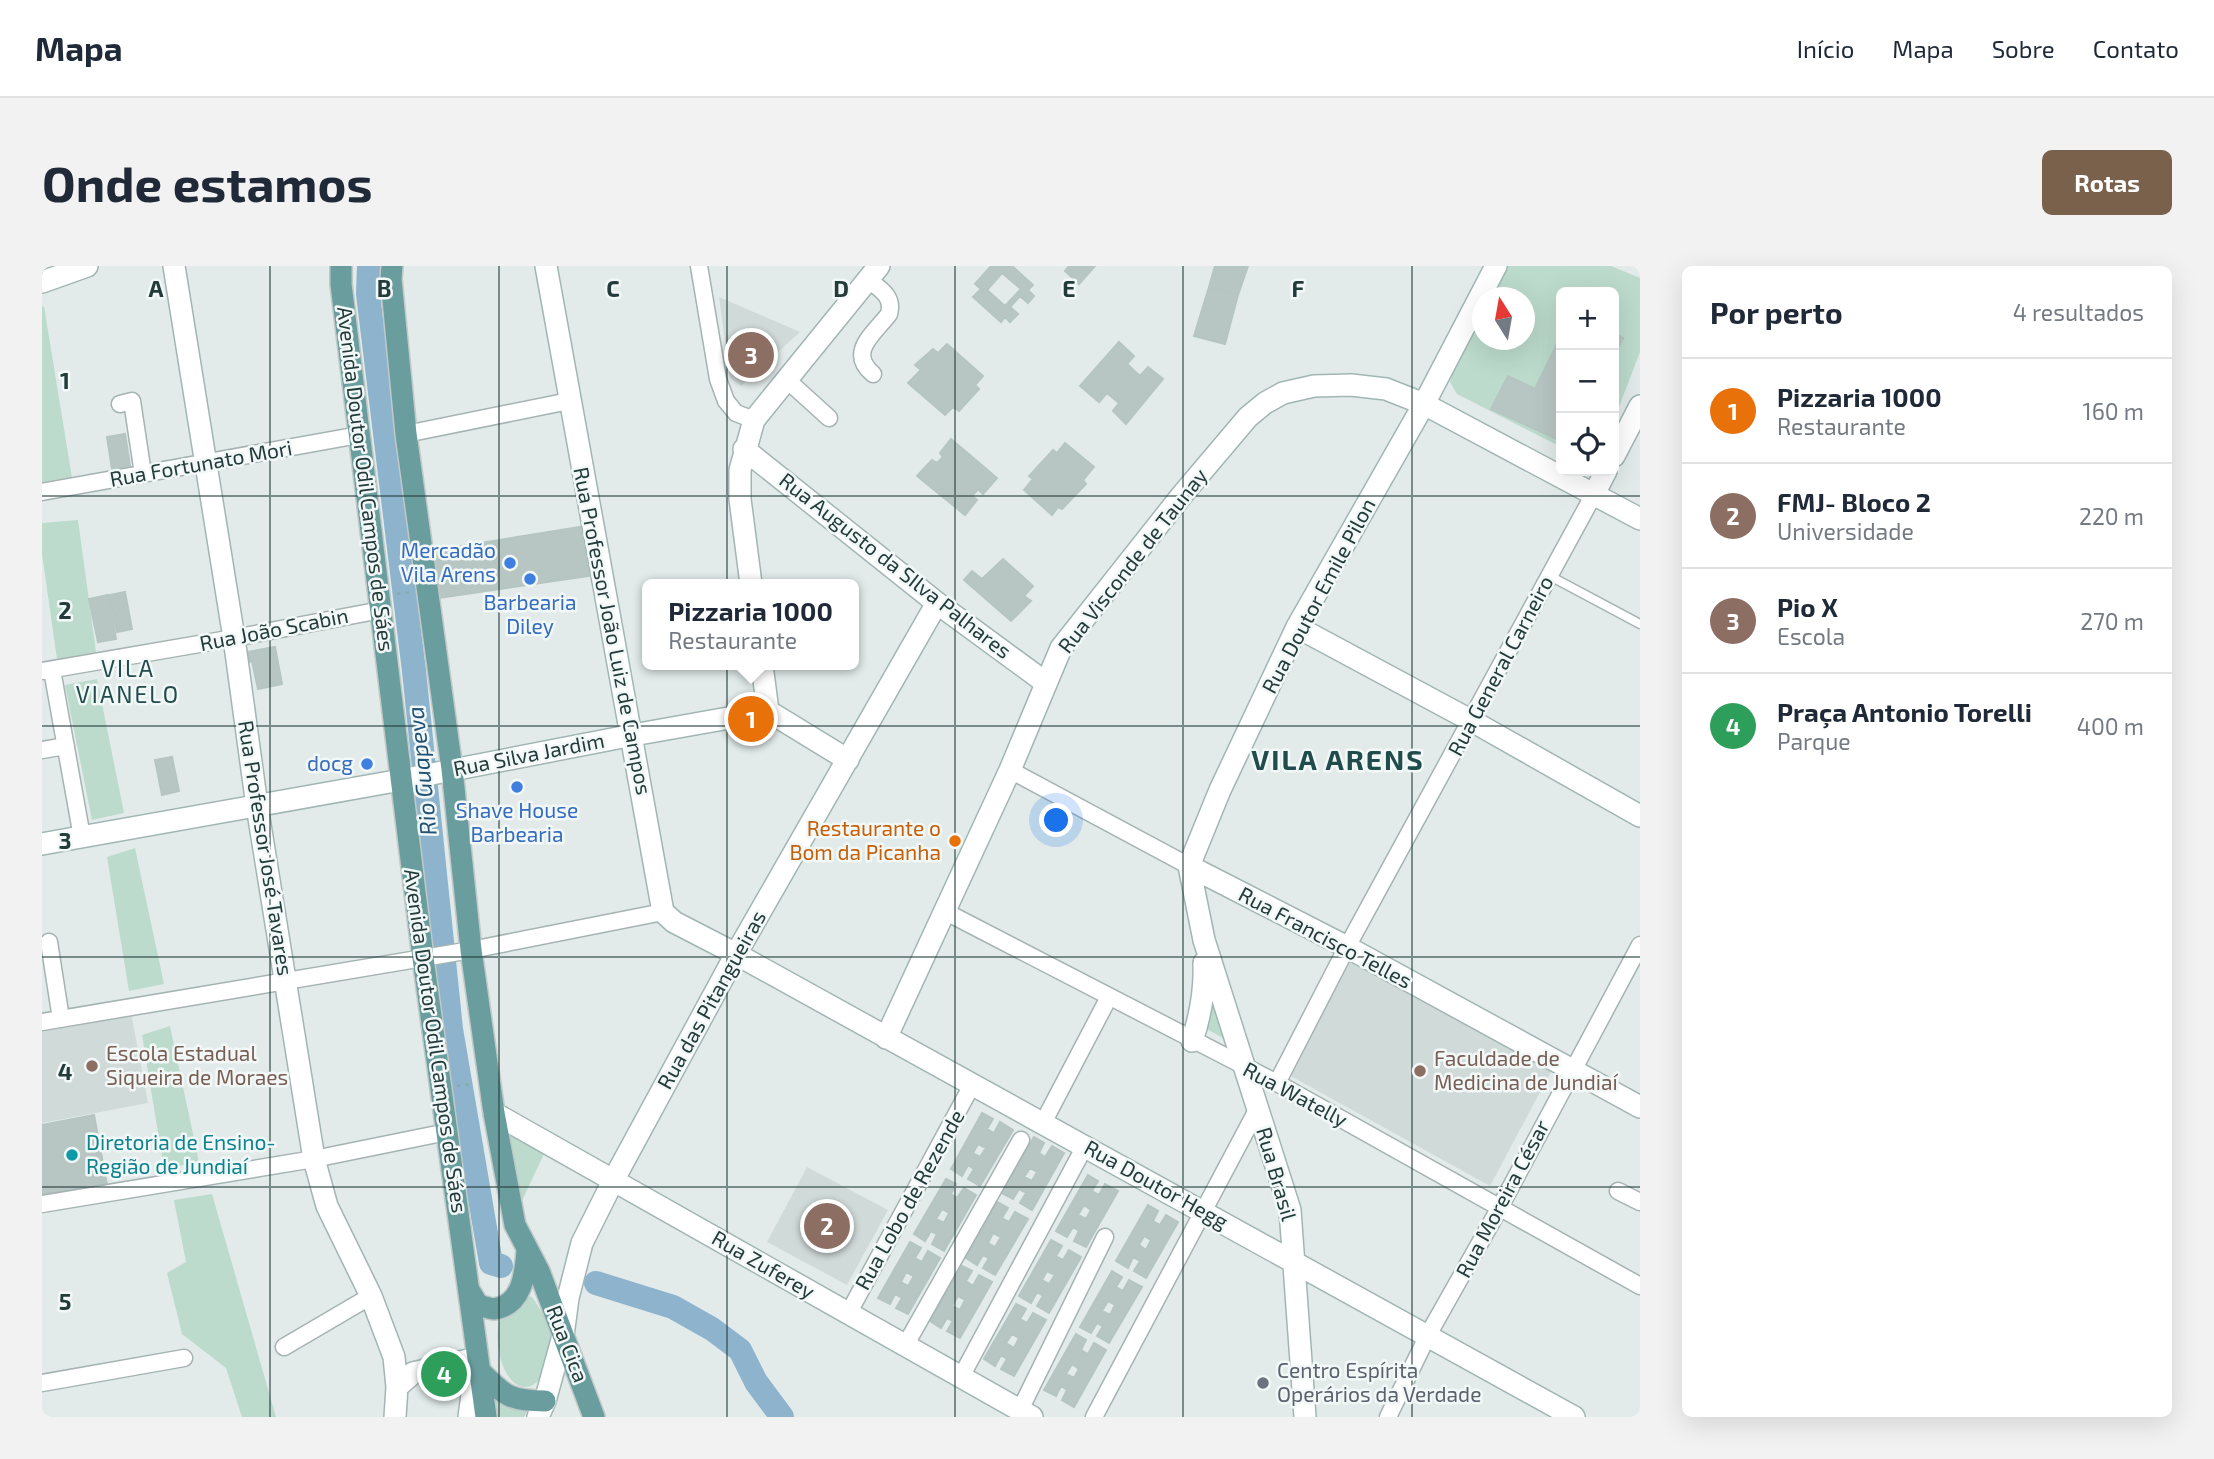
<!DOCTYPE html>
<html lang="pt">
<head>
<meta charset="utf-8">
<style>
  body { margin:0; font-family:"Exo 2",sans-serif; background:#f2f2f3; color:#1f2937 }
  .controls { position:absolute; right:21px; top:21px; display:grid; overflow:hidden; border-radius:10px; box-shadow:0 7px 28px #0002 }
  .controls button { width:63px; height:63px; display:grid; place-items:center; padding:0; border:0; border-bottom:2px solid #e0e1e3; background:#fff; color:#1f2937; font:35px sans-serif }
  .compass { position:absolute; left:1430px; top:21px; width:63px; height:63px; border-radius:50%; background:#fff; box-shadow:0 7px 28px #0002; rotate:349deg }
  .you { position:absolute; left:1015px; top:555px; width:24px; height:24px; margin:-18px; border:5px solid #fff; border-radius:50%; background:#1a73e8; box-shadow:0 0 0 10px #1a73e833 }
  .badge { display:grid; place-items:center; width:46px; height:46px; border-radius:50%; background:#7a614b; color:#fff; font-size:23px; font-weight:700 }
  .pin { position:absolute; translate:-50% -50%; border:4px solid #fff; box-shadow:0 2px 7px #0006 }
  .popup { position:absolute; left:600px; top:313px; width:217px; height:91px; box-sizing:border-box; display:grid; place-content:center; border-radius:10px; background:#fff; filter:drop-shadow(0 2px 5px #0005); font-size:23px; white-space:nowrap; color:#747a83 }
  .popup b { font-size:26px; color:#1f2937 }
  .popup::after { content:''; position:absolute; left:50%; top:100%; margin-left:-14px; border:14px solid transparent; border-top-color:#fff }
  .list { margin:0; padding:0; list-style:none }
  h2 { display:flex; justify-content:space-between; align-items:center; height:91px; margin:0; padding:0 28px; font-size:30px }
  h2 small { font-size:23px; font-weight:400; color:#747a83 }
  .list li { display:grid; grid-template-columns:46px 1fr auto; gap:21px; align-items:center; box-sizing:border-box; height:105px; padding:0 28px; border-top:2px solid #e0e1e3 }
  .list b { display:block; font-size:26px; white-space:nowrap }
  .list p { margin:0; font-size:23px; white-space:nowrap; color:#747a83 }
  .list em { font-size:23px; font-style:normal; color:#747a83 }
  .icon { flex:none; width:38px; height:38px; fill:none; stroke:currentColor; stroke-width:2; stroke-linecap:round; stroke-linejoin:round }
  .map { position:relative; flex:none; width:1598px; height:1151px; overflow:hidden; border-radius:10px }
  header { display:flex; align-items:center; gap:42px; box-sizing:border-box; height:98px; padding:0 35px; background:#fff; border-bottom:2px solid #e0e1e3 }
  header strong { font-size:33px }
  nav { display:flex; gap:38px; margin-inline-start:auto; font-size:24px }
  .intro { display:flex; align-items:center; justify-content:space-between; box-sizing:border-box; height:168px; padding:0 42px }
  h1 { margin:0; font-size:49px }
  .button { padding:18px 32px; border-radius:10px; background:#7a614b; color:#fff; font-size:24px; font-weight:700 }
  main { display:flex; gap:42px; padding:0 42px }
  aside { flex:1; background:#fff; border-radius:10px; box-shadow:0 7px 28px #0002 }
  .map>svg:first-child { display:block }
  .built { fill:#d0dbd9 }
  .green { fill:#bcdbcc }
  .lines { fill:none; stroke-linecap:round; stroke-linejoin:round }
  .river { stroke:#8eb3cd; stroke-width:24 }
  .building { fill:#b8c6c3; stroke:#b5c5c2; stroke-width:2; fill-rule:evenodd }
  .lane-casing { stroke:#a5b3b2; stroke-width:11 }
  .street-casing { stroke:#a5b3b2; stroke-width:19 }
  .secondary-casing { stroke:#a1b6b4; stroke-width:24 }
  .primary-casing { stroke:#c1c8c8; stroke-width:24 }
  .path { stroke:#85adaa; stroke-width:2.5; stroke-dasharray:3.5 5; stroke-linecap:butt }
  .lane { stroke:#fff; stroke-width:8 }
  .street { stroke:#fff; stroke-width:16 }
  .secondary { stroke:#fff; stroke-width:21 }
  .primary { stroke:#6a9e9e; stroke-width:21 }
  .grid { fill:none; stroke:#233b3b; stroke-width:2; stroke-opacity:0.55 }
  .shop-dot { fill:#3f7fe0; stroke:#f2f8f7; stroke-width:2.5 }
  .food-dot { fill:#e8710a; stroke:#f2f8f7; stroke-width:2.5 }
  .education-dot { fill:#8d6e63; stroke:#f2f8f7; stroke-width:2.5 }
  .culture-dot { fill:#0f9aa8; stroke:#f2f8f7; stroke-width:2.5 }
  .worship-dot { fill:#6b7280; stroke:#f2f8f7; stroke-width:2.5 }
  .labels { text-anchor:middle; stroke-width:5; stroke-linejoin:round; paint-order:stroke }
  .street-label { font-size:21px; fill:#233b3b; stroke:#f2f8f7 }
  .shop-label { font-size:21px; fill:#366cbe; stroke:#f2f8f7; text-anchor:end }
  .food-label { font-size:21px; fill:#c56008; stroke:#f2f8f7; text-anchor:end }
  .education-label { font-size:21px; fill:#785e54; stroke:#f2f8f7; text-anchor:start }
  .culture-label { font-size:21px; fill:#0d838f; stroke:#f2f8f7; text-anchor:start }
  .worship-label { font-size:21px; fill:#5b616d; stroke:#f2f8f7; text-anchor:start }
  .neighbourhood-label { font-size:23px; letter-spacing:2px; fill:#204c4c; stroke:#f2f8f7 }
  .water-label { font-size:23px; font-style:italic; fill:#215173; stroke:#f2f8f7 }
  .district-label { font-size:28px; font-weight:bold; letter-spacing:2px; fill:#204c4c; stroke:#f2f8f7 }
  .grid-label { font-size:23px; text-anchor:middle; font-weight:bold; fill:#233b3b; stroke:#f2f8f7; stroke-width:5; stroke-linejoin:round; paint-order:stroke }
</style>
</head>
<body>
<header>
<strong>Mapa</strong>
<nav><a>Início</a><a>Mapa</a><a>Sobre</a><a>Contato</a></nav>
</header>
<div class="intro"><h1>Onde estamos</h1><a class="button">Rotas</a></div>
<main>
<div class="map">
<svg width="1598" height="1151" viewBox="0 0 1598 1151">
  <rect width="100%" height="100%" fill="#e2ebea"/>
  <path class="built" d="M677 31 758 66 699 120 688 112Z
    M1310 690 1511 802 1448 920 1245 808Z
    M89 747 106 837 0 857V763Z
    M765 901 846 944 805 1019 725 976Z"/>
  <path class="green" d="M1465 0H1569L1598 12V86L1572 154V26H1519V181L1415 128 1408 116 1414 95 1440 46V74H1482V32L1448 31Z
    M2 40 30 212 0 218V41Z
    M36 254 54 386 15 393 0 288V257Z
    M55 413 82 547 50 554 23 419Z
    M93 582 122 718 87 725 65 591Z
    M1170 716 1191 778 1165 763Z
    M128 760 157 896 122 903 100 769Z
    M468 868H472L502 888 476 943 465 871Z
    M170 928 234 1151H200L184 1102 140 1068 125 1007 144 996 132 934Z
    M483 1029 490 1031C498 1042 509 1061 510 1075 511 1090 500 1123 482 1121 459 1119 450 1068 459 1052 464 1043 476 1036 483 1029Z
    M450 1127 466 1140 485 1146 482 1151H454Z"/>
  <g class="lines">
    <path class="river" d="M327 0 326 28 372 405 409 763 449 997 459 1000
      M554 1017 631 1041 670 1063 698 1084 714 1116 740 1151"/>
  </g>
  <path class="building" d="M949 0H970L991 19 986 24 992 30 986 37 978 30 968 41 976 48 968 56 963 51 959 56 931 31 939 23 933 18Z
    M1027 0H1053L1037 18 1023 5Z
    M1173 0H1206L1196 29 1167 21Z
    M960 7 979 23 963 40 945 24Z
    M1167 21 1196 29 1183 78 1152 70Z
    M1572 67 1581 72 1572 90Z
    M1519 70V175L1449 143 1466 110 1493 123Z
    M1077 76 1092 90 1085 98 1098 110 1106 101 1121 113 1084 158 1071 145 1077 137 1065 127 1057 136 1038 120Z
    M905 78 941 110 933 119 937 123 917 145 911 141 903 149 866 117 879 104 873 99 891 83 896 87Z
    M83 168 88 200 70 203 65 171Z
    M909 173 955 212 941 228 936 223 930 230 935 234 923 249 875 210 890 194 895 197 901 191 898 187Z
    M1023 177 1052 201 1041 214 1044 218 1020 243 1016 241 1010 249 982 224 991 213 987 210 1011 184 1015 187Z
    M538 261 547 310 396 332 389 285Z
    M961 293 991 320 982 330 989 335 969 355 922 314 930 305 940 313Z
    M83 326 90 363 75 366 68 329Z
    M66 329 74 373 56 376 47 333Z
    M233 381 240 418 216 423 210 395 207 396 205 386Z
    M130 491 137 525 120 529 113 494Z
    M940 847 951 853 945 863 952 867 958 856 971 864 938 920 926 913 932 903 926 899 920 910 909 903ZM936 878 944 882 938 891 931 887Z
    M52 849 65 919 0 931V859Z
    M992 871 1002 877 997 887 1003 891 1010 880 1022 887 990 944 978 937 984 927 977 923 971 933 960 927ZM988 902 995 906 990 915 982 911Z
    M1046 909 1056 915 1050 925 1057 929 1063 918 1076 925 1044 981 1032 975 1037 965 1031 961 1025 971 1014 965ZM1042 939 1049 944 1044 953 1036 949Z
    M904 913 914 918 909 928 915 932 922 922 934 929 902 985 890 978 895 968 889 965 883 975 872 968ZM900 943 907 947 902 957 894 953Z
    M955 936 966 942 960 952 967 956 973 946 986 953 953 1009 941 1002 947 992 941 989 935 999 924 992ZM951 967 959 971 953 981 946 977Z
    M1106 939 1116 945 1111 955 1118 959 1124 949 1136 956 1104 1012 1092 1005 1098 995 1091 991 1086 1002 1074 995ZM1102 970 1109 974 1104 984 1097 979Z
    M1009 974 1020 980 1014 990 1021 994 1027 984 1039 991 1007 1047 995 1040 1001 1030 995 1026 989 1037 977 1030ZM1005 1005 1013 1009 1007 1018 1000 1014Z
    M868 976 879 982 873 992 880 996 886 985 898 992 866 1048 854 1042 860 1032 853 1028 848 1038 836 1032ZM864 1006 872 1010 866 1020 859 1016Z
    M920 1000 930 1005 924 1015 931 1020 937 1009 950 1016 918 1072 905 1065 911 1055 905 1052 899 1062 888 1055ZM916 1030 923 1034 918 1044 910 1040Z
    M1070 1005 1080 1011 1074 1021 1081 1025 1087 1014 1100 1021 1067 1077 1055 1070 1061 1060 1055 1057 1049 1067 1038 1061ZM1066 1035 1073 1039 1068 1049 1060 1045Z
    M974 1038 984 1043 978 1053 985 1057 991 1047 1004 1054 972 1110 959 1103 965 1093 959 1089 953 1100 942 1093ZM970 1068 977 1072 972 1082 964 1077Z
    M1034 1068 1044 1074 1039 1084 1046 1088 1052 1077 1064 1084 1032 1141 1020 1134 1025 1124 1019 1120 1014 1130 1002 1124ZM1030 1098 1037 1103 1032 1112 1024 1108Z"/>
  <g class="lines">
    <g class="lane-casing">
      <path id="lane" d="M1508 310 1598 358"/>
    </g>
    <g class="street-casing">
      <path id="street" d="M657 0 676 113 684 135 694 147 712 154
        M825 13C838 23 852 30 847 48 832 68 805 86 831 108
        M744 113 787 152
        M78 138 90 135 101 208
        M364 168 527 135
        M0 226 317 169
        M10 404 40 571
        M0 405 192 372 339 344
        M0 484 24 480
        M968 504 1147 600
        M904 646 1235 817 1598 1020
        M7 676 19 753
        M0 756 429 684 621 646
        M1235 817 1305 681 1552 228
        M1001 857 1067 731
        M1576 925 1598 936
        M0 938 272 893 405 866
        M806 1048 930 819
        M863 1080 979 874
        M242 1081 329 1030
        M919 1111 1043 880
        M0 1117 142 1092
        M978 1144 1063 971
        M1052 1151 1215 844
        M1346 1151 1386 1069 1457 943 1598 679"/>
    </g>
    <g class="secondary-casing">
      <path id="secondary" d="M132 0 192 372 215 540 272 893 285 940 329 1030 352 1091 355 1121 353 1151
        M504 0 621 646 632 656 694 688 1532 1151
        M0 16 45 0
        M702 183 895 337 1004 417
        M1572 190 1598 140
        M1552 228 1564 205
        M709 318 698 233V204L712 154 837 0
        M1255 361 1430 455 1598 550
        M720 399 726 445
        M726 445 806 494
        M0 578 359 514 591 469 726 445
        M1147 600 1305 681 1598 841
        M844 772 968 504 1019 382 1140 229 1206 151 1223 137 1241 127 1272 120 1309 119 1344 123 1382 138 1598 253
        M1150 775C1159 748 1163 725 1162 697
        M452 847 990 1151
        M355 1121 371 1107 435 1092 427 1151
        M496 1151 503 1135 521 1070 526 1032 540 977 572 913 694 688 895 337
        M1263 1151 1248 944 1162 674 1147 600 1178 524 1255 361 1382 138 1454 0"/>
    </g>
    <g class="primary-casing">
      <path id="primary" d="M299 0V18L381 692 444 1151
        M350 0 349 13 364 168 410 503 429 684 452 847 473 959 497 1005 552 1151
        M427 1024 436 1039C441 1040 448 1043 452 1043 481 1039 483 1007 485 985
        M437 1104C462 1129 466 1135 503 1135"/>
    </g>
    <path class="path" d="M355 328 370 326
      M415 820 429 818"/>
    <use href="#lane" class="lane"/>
    <use href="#street" class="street"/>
    <use href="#secondary" class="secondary"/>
    <use href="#primary" class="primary"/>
  </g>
  <path class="grid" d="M228 0V1151M457 0V1151M685 0V1151M913 0V1151M1141 0V1151M1370 0V1151M0 230H1598M0 460H1598M0 691H1598M0 921H1598"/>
  <g class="shop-dot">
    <circle cx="468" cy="297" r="7"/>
    <circle cx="488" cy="313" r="7"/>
    <circle cx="325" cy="498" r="7"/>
    <circle cx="475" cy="521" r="7"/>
  </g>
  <circle class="food-dot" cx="913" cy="575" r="7"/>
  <g class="education-dot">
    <circle cx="50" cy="800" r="7"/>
    <circle cx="1378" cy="805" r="7"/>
  </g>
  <circle class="culture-dot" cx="30" cy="889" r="7"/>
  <circle class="worship-dot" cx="1221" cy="1117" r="7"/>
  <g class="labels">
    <g class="street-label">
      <text transform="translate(159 198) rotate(-10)" y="7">Rua Fortunato Mori</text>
      <text transform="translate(323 213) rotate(83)" y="7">Avenida Doutor Odil Campos de Sáes</text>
      <text transform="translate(1091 295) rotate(-52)" y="7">Rua Visconde de Taunay</text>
      <text transform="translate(853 300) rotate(38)" y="7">Rua Augusto da SIlva Palhares</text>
      <text transform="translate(1277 330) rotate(-62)" y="7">Rua Doutor Emile Pilon</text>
      <text transform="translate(232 364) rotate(-11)" y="7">Rua João Scabin</text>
      <text transform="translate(570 365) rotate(79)" y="7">Rua Professor João Luiz de Campos</text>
      <text transform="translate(1459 400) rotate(-62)" y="7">Rua General Carneiro</text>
      <text transform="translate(487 489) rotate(-11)" y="7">Rua Silva Jardim</text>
      <text transform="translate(223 582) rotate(81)" y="7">Rua Professor José Tavares</text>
      <text transform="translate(1283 672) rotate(28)" y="7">Rua Francisco Telles</text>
      <text transform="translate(670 734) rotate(-61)" y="7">Rua das Pitangueiras</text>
      <text transform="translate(393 775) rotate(82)" y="7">Avenida Doutor Odil Campos de Sáes</text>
      <text transform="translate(1253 829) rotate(28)" y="7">Rua Watelly</text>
      <text transform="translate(1234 908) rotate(74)" y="7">Rua Brasil</text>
      <text transform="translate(1114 919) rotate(29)" y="7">Rua Doutor Hegg</text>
      <text transform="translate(1461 933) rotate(-62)" y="7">Rua Moreira César</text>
      <text transform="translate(868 934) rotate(-61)" y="7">Rua Lobo de Rezende</text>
      <text transform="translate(721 999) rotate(30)" y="7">Rua Zuferey</text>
      <text transform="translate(525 1078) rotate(69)" y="7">Rua Cica</text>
    </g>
    <g class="shop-label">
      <text x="454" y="292">Mercadão<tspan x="454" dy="24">Vila Arens</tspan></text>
      <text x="488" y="344" text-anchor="middle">Barbearia<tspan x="488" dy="24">Diley</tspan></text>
      <text x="311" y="505">docg</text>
      <text x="475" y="552" text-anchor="middle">Shave House<tspan x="475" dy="24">Barbearia</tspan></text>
    </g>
    <g class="food-label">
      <text x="899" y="570">Restaurante o<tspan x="899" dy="24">Bom da Picanha</tspan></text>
    </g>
    <g class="education-label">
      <text x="64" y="795">Escola Estadual<tspan x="64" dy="24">Siqueira de Moraes</tspan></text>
      <text x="1392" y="800">Faculdade de<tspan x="1392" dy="24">Medicina de Jundiaí</tspan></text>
    </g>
    <g class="culture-label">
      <text x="44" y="884">Diretoria de Ensino-<tspan x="44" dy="24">Região de Jundiaí</tspan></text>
    </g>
    <g class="worship-label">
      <text x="1235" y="1112">Centro Espírita<tspan x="1235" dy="24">Operários da Verdade</tspan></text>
    </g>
    <g class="neighbourhood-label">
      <text x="86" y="411">VILA<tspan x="86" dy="26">VIANELO</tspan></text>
    </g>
    <g class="water-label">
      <text transform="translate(380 505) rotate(-96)" y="8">Rio Guapeva</text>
    </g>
    <g class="district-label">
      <text x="1296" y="504">VILA ARENS</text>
    </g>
  </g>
  <g class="grid-label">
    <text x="114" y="31">A</text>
    <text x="342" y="31">B</text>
    <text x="571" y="31">C</text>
    <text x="799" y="31">D</text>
    <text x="1027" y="31">E</text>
    <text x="1256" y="31">F</text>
    <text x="23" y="123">1</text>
    <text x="23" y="353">2</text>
    <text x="23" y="583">3</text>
    <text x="23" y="814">4</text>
    <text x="23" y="1044">5</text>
  </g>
</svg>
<div class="controls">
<button>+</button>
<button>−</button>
<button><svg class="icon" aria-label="locate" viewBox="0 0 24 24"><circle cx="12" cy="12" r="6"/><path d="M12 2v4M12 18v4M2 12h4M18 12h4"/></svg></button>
</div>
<svg class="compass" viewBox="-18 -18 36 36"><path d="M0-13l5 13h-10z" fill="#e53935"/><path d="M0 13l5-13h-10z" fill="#747a83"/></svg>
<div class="you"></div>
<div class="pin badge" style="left:709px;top:453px;background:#e8710a">1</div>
<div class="popup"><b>Pizzaria 1000</b>Restaurante</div>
<div class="pin badge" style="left:785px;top:960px;background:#8d6e63">2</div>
<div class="pin badge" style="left:709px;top:89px;background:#8d6e63">3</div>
<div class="pin badge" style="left:402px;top:1108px;background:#2e9e5b">4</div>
</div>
<aside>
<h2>Por perto<small>4 resultados</small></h2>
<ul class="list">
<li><span class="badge" style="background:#e8710a">1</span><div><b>Pizzaria 1000</b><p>Restaurante</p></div><em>160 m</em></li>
<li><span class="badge" style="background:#8d6e63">2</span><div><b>FMJ- Bloco 2</b><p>Universidade</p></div><em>220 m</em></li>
<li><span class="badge" style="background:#8d6e63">3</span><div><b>Pio X</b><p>Escola</p></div><em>270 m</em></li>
<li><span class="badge" style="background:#2e9e5b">4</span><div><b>Praça Antonio Torelli</b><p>Parque</p></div><em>400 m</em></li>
</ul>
</aside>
</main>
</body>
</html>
